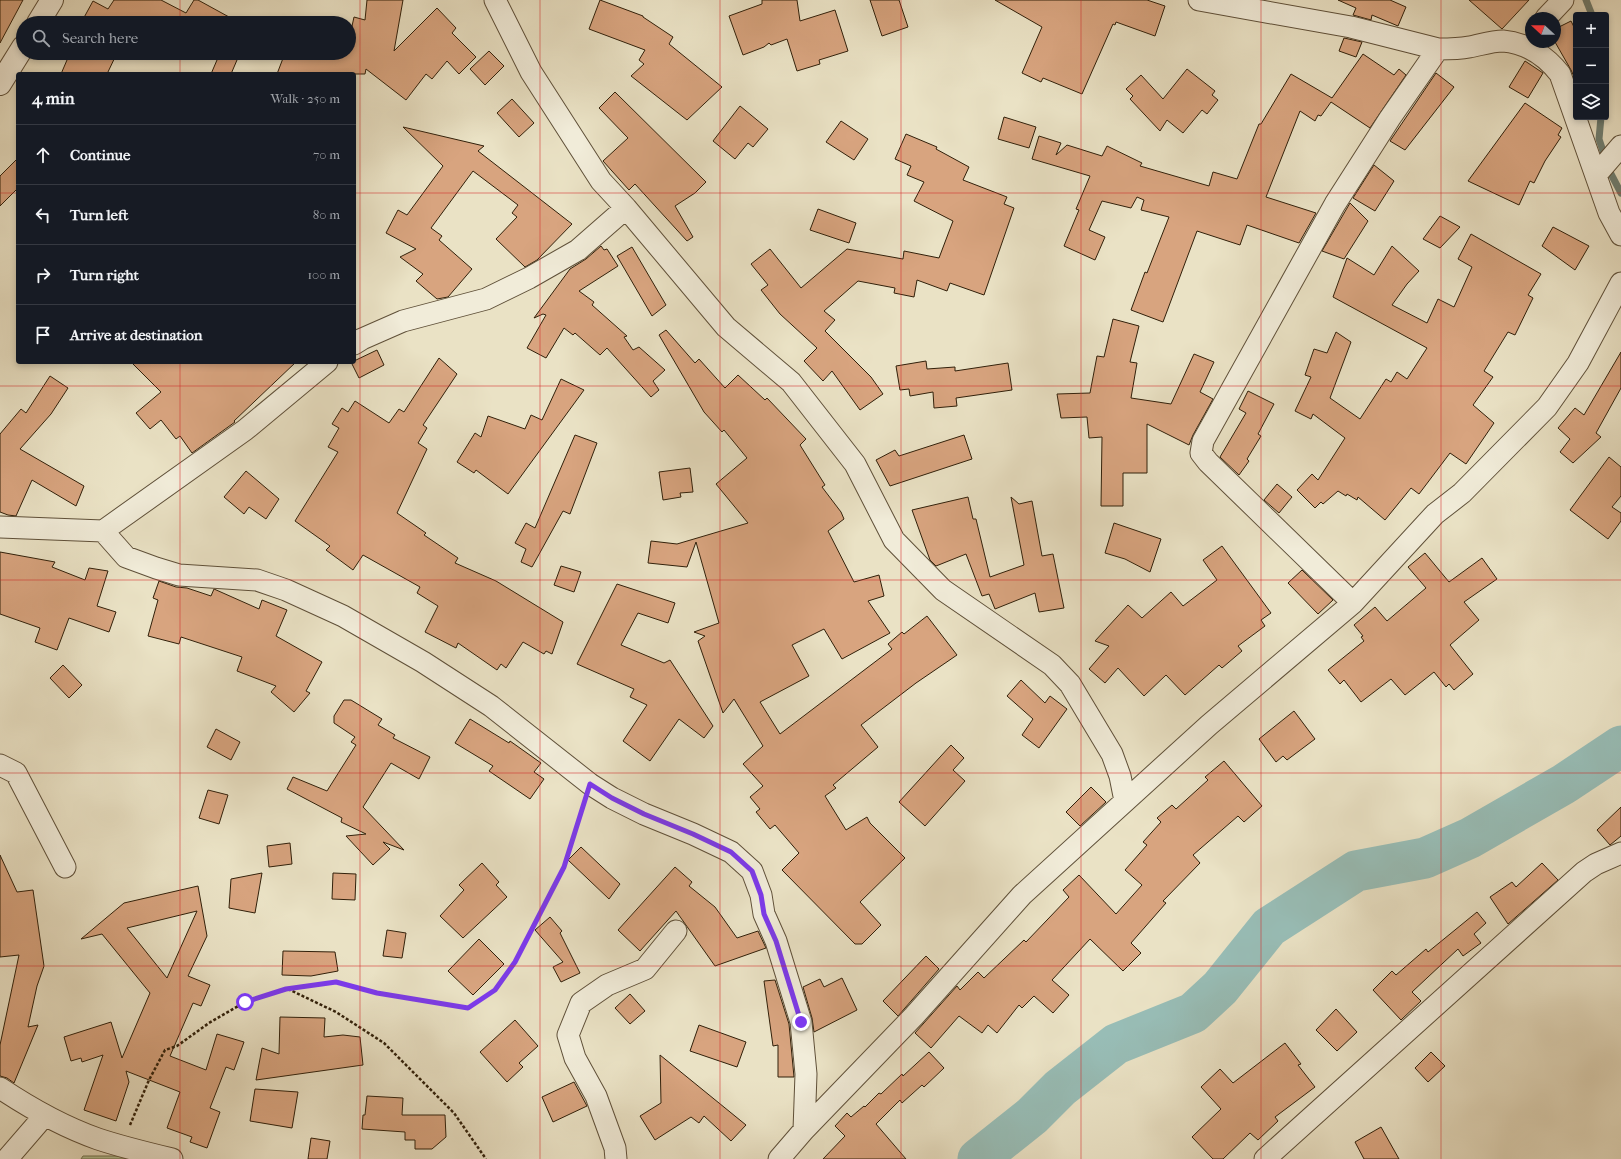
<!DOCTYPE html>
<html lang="en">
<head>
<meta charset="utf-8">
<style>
  body { margin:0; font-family:"IM FELL French Canon",serif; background:#242831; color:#f1f3f6 }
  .controls { position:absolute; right:12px; top:12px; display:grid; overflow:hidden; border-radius:4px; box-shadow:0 2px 6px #0003 }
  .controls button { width:36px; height:36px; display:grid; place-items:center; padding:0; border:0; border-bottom:1px solid #363941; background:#171b24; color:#f1f3f6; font:20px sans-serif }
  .compass { position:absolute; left:1525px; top:12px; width:36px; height:36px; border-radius:50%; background:#171b24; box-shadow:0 2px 6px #0003; rotate:291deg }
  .stop { position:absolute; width:12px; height:12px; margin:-9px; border:3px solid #7c3aed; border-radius:50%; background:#fff }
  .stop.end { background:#7c3aed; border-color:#fff; box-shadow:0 1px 4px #0008 }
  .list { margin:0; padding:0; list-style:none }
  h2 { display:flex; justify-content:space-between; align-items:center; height:52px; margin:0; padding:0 16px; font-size:17px }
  h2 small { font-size:13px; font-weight:400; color:#9ea1a6 }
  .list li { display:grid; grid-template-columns:26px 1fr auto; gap:12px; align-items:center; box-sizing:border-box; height:60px; padding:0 16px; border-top:1px solid #363941 }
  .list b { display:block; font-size:15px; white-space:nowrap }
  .list em { font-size:13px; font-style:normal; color:#9ea1a6 }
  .icon { flex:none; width:22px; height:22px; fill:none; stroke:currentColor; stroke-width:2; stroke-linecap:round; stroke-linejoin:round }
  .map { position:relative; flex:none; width:1621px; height:1159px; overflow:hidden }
  .search { position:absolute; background:#171b24; box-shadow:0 2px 6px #0003; left:16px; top:16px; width:340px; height:44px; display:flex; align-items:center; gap:10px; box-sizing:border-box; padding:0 14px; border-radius:22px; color:#9ea1a6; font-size:15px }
  .panel { position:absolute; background:#171b24; box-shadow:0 2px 6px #0003; left:16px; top:72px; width:340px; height:292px; border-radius:4px }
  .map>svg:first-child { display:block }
  .green { fill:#b5c396; stroke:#737250 }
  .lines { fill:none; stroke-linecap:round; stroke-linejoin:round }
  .stream { stroke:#6f7e71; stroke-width:7 }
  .river { stroke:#98bdb6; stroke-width:41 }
  .building { fill:#d8a47f; stroke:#31200a; fill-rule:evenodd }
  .minor-casing { stroke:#5f5039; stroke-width:23 }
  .tertiary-casing { stroke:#5f5039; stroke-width:24 }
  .path { stroke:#31200a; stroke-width:2.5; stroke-dasharray:3 2; stroke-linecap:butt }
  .minor { stroke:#f1ecd9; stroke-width:21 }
  .tertiary { stroke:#f1ecd9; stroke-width:22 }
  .route { stroke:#7c3aed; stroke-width:5 }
  .grid { fill:none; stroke:#d62828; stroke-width:1; stroke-opacity:0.55 }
</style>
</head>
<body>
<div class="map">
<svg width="1621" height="1159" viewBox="0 0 1621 1159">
  <rect width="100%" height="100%" fill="#eae2c5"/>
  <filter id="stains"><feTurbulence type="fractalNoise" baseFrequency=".005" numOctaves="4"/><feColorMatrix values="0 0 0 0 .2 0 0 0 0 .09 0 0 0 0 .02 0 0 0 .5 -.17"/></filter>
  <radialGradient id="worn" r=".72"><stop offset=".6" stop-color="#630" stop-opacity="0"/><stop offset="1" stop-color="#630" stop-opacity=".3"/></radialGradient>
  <path class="green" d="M83 1156H151L158 1159H81Z"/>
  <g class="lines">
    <path class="stream" d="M1586 0 1592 15
      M1601 117 1599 139 1605 157
      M1611 174 1621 193"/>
    <path class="river" d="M978 1159 1032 1116 1060 1088 1116 1044 1193 1013 1220 988 1269 927 1356 871 1425 858 1470 838 1564 784 1621 746"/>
  </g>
  <path class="building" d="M0 0H23L0 43Z
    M114 0H161L186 13 194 0H198L240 23H81L93 1 108 9Z
    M367 0H403L394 51 437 8 456 28 452 33 476 57 459 74 447 61 432 79 426 74 406 100 366 69 365 74H277L285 53H349V40L354 17 365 20Z
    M600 0 643 16V17L673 37 669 44 722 87 687 120 631 76 644 64 639 60 645 50 589 29Z
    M762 0H797L800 21 835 10 848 51 819 60 820 64 797 71 787 39 771 45 769 43 764 47 743 55 729 16 762 4Z
    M870 0H899L908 27 882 36Z
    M995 0H1147L1165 6 1155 36 1116 22 1115 25 1113 24 1082 94 1043 78 1041 82 1022 73 1042 27Z
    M1338 0H1390L1406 7 1398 26 1372 15 1371 20 1353 15 1356 8Z
    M1469 0H1529L1502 29Z
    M1571 21 1576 31V81L1571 70 1555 42V29Z
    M1344 38 1362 42 1356 57 1339 51Z
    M489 51 504 66 485 85 470 69Z
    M70 53H117L107 74H61Z
    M220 53H240L231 74H211Z
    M1363 54 1394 75 1399 69 1406 75 1370 128 1331 102 1321 116 1318 115 1315 121 1300 111 1266 197 1316 213 1299 243 1247 225 1240 245 1197 231 1163 322 1131 310 1145 272 1147 273 1169 217 1141 210 1144 200 1137 197 1131 208 1102 201 1089 230 1105 237 1095 260 1064 246 1079 210 1076 209 1090 176 1032 159 1039 136 1061 143 1056 155 1067 145 1102 156 1107 146 1142 163 1140 166 1209 186 1213 172 1237 179 1259 124H1261L1291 74 1332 98Z
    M1525 61 1543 73 1528 98 1509 87Z
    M1187 69 1215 91 1212 95 1218 100 1207 114 1202 110 1183 133 1167 120 1160 131 1130 99 1133 96 1126 89 1141 75 1163 99Z
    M1436 73 1454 87 1405 150 1390 141Z
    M615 92 706 182 695 193 675 206 693 237 687 241 635 184 629 190 603 161 628 138 599 108Z
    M512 99 534 123 519 137 497 113Z
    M1525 103 1562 128 1558 135 1561 137 1545 161 1534 183 1530 181 1519 205 1468 181Z
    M740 106 768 129 753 147 748 143 735 159 713 141Z
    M1004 117 1036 127 1029 148 998 139Z
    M841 121 868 139 854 160 826 142Z
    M403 127 484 146 478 151 572 224 537 260 525 267 496 239 517 217 512 213 518 205 473 171 431 228 442 236 439 240 472 269 448 297 437 299 416 281 423 274 400 257 416 249 386 233 398 210 407 215 443 166Z
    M906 134 937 147 936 149 969 167 963 180 1007 197 1004 204 1014 208 984 295 950 283 947 291 917 280 914 297 894 293 895 288 858 281 824 311 835 320 825 331 871 377 883 394 860 410 832 371 823 381 804 361 817 348 780 314 761 290 768 285 751 264 770 249 801 288 847 249 903 259 904 251 939 258 953 221 914 201 924 182 907 175 911 166 895 159Z
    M18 158V188L0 206V176Z
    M1374 165 1394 181 1375 211 1353 198Z
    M1350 203 1368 221 1344 259 1322 251Z
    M818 209 856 223 849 243 810 230Z
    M1440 216 1460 227 1440 248 1423 239Z
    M1553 227 1589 246 1575 270 1542 246Z
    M1471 234 1541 274 1528 295 1533 298 1515 335 1508 332 1484 371 1493 377 1473 405 1494 423 1466 464 1450 453 1419 494 1411 488 1385 520 1358 497 1357 500 1347 494 1346 496 1338 491 1323 504 1321 502 1315 508 1297 490 1312 474 1318 480 1345 438 1313 414 1311 419 1295 411 1311 377 1305 375 1314 349 1327 353 1336 332 1351 342 1330 398 1360 419 1386 379 1391 382 1397 372 1407 379 1427 348 1333 297 1347 258 1374 275 1392 246 1419 271 1407 284 1392 305 1427 323 1438 299 1454 307 1472 267 1458 259Z
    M601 246 604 250 607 249 618 266 579 291 594 302 592 305 627 336 624 337 633 350 639 347 665 370 653 381 659 390 651 397 607 348 600 355 575 333 573 335 564 328 546 358 527 348 546 315 543 314 534 318 570 269 586 259Z
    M632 247 666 305 652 316 617 256Z
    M1113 319 1139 326 1130 362 1137 363 1131 398 1171 404 1194 354 1214 362 1200 392 1213 399 1193 435 1189 445 1147 424V473H1123V506H1101L1102 437 1089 438 1087 417 1061 418 1057 394 1090 393 1097 356 1104 357Z
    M666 330 695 363 699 359 725 388 738 375 765 400 767 398 806 439 800 445 825 485 822 487 841 512 844 519 828 531 854 582 879 575 884 596 868 601 890 633 842 659 824 629 792 645 809 676 760 702 780 734 892 649 888 644 902 632 904 634 927 616 957 655 916 683 861 725 878 747 833 785 836 788 825 796 846 830 867 817 870 823 905 858 860 902 881 925 862 944H855L782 870 799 853 775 825 770 829 756 812 760 809 750 797 763 786 743 764 763 746 734 699 723 713 698 641 705 636 694 632 719 623 696 542 687 567 648 563 651 541 677 544 748 523 716 484 747 458 724 430 722 432 704 412 659 335Z
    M377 350 384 365 359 378 351 362H354V361Z
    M1621 352V388L1596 433 1601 437 1573 463 1560 452 1570 439 1558 428 1575 408 1584 415Z
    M439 358 457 374 423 425 427 428 418 443 427 449 397 513 426 533 424 535 458 558 455 563 496 581 563 622 552 654 546 651 544 654 523 642 506 668 501 664 497 670 458 643 456 648 425 632 438 606 417 593 420 587 363 555 353 570 326 550 330 546 295 521 338 452 328 447 339 428 332 424 342 408 348 412 355 401 389 423 399 409 404 412Z
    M926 361 927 369 955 367V371L1008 363 1012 390 956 398 957 406 934 408 933 392 910 396 909 389 900 390 896 366Z
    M131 362H296L234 421 235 422 192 453 180 436 176 439 161 420 150 429 136 413 161 392Z
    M50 376 68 388 51 414 20 449 84 486 76 506 32 480 16 516 8 515 0 512V434L21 409 26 413Z
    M561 379 584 390 508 494 476 470 474 473 457 462 475 433 481 437 488 416 525 429 531 415 542 420Z
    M1248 391 1274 404 1258 434 1261 436 1247 459 1249 461 1239 475 1220 457 1246 413 1239 409Z
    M575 435 597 443 570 514 563 511 532 567 521 562 526 549 515 543 526 523 535 528Z
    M964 435 972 459 890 486 876 460 895 450 899 456Z
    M1609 457 1621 467V496L1612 507 1621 513V521L1608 539 1570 510Z
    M690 468 693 492 680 493 681 497 663 500 659 472Z
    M246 471 279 499 266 519 249 507 244 514 224 497Z
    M1277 484 1292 497 1279 513 1264 500Z
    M968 497 973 519H976L990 577 1024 565 1011 497 1019 504 1032 501 1042 556 1053 554 1064 608 1039 612 1035 593 995 609 989 594 982 596 966 554 936 566 930 560 912 510Z
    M1114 523 1161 539 1150 572 1125 559 1105 553Z
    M1222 546 1271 613 1261 620 1265 626 1238 646 1242 651 1222 668 1219 665 1185 695 1166 675 1144 696 1118 668 1105 683 1089 669 1109 646 1095 641 1128 605 1142 618 1171 592 1183 606 1217 580 1203 560Z
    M0 552 55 562 52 567 85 580 89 568 108 571 97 606 116 612 109 632 69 618 57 650 35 642 40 628 0 614Z
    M1425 553 1449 582 1482 558 1497 579 1464 602 1479 620 1450 645 1473 674 1454 690 1449 684 1446 687 1434 672 1405 695 1391 679 1361 702 1344 680 1340 684 1328 670 1364 641 1361 637 1363 636 1354 625 1375 607 1387 621 1426 588 1408 567Z
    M561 566 581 572 574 592 554 585Z
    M1302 570 1333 600 1318 614 1288 583Z
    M159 581 176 587 187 588 211 596 214 589 259 609 262 600 287 610 276 636 322 662 306 691 310 693 294 712 271 692 276 686 237 671 242 657 181 637 179 644 148 636 158 600 153 598Z
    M617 584 675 603 668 623 638 613 621 645 664 663 670 660 713 726 704 738 679 719 650 761 623 741 647 705 630 697 634 689 577 664Z
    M63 665 82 685 69 698 50 678Z
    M1021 680 1045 703 1050 696 1067 709 1039 748 1022 735 1033 719 1007 696Z
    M344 700H351L382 719 378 725 395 735 393 738 430 757 419 779 391 763 363 807 404 850 383 842 390 849 373 865 346 836 366 834 341 822 342 818 287 789 293 777 327 791 356 745 351 742 355 737 334 723V716Z
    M1294 711 1315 739 1287 760 1283 756 1276 762 1259 739Z
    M470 719 509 743 510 741 541 763 534 772 544 779 530 799 489 771 493 766 455 743Z
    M216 729 240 742 231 760 207 747Z
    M951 745 964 758 953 770 965 781 925 826 899 802Z
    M1224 761 1262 806 1244 822 1238 816 1193 855 1200 863 1163 901 1166 903 1131 943 1141 953 1123 971 1090 939 1052 980 1069 995 1053 1013 1034 996 1022 1008 1019 1005 997 1033 988 1025 982 1033 959 1016 931 1048 915 1033 957 986 960 990 978 972 984 978 1024 940 1026 942 1069 897 1063 890 1079 875 1116 914 1142 885 1125 870 1147 845 1143 842 1161 822 1157 818 1172 805 1176 809 1208 780 1205 777Z
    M1091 787 1106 802 1080 826 1066 812Z
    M208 790 228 795 219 824 199 818Z
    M1621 807V836L1610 845 1597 830Z
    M290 843 292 864 269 867 267 846Z
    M581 847 620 884 609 899 568 860Z
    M0 855 17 892 33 890 44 966 37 986 28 1027 38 1025 14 1083 7 1078 0 1076V1045L19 955 0 957Z
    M482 863 499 882 496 885 507 897 463 938 440 916 464 890 459 885Z
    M1542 863 1558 880 1508 924 1490 897 1512 882 1516 887Z
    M675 867 692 882 689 886 715 907 737 938 758 931 766 948 715 966 676 911 640 951 618 930Z
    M262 873 255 913 229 908 231 879Z
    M333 873 356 874 355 900 332 899Z
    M198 886 207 936 188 976 210 985 201 1006 193 1003 170 1056 206 1070 217 1034 244 1042 234 1070 226 1067 210 1108 220 1112 207 1148 190 1142 192 1137 167 1128 180 1092 126 1071 129 1082 116 1121 84 1110 103 1055 82 1062 81 1058 71 1061 64 1037 111 1022 122 1058 150 993 102 934 81 939 124 903ZM197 911 167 978 127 928Z
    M1477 912 1486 923 1474 934 1481 943 1463 956 1458 949 1412 992 1421 1001 1401 1020 1373 990 1392 971 1396 975 1426 949 1428 952Z
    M550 917 562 931 560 933 580 973 561 982 553 967 563 962 535 930Z
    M387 930 406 933 402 958 383 956Z
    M479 939 504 964 473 995 448 971Z
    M283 951 335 952 338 971 311 976 282 975Z
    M926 956 939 969 898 1016 883 1001Z
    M842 978 857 1010 814 1032 812 1018 803 987 820 979 824 987Z
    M775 980 789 1024 794 1077H778V1045L773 1046 764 981Z
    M630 994 645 1011 630 1024 615 1008Z
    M1336 1009 1357 1032 1337 1051 1316 1030Z
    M280 1017 325 1018 324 1037 343 1035 360 1037 363 1065 256 1080 262 1048 279 1054Z
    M515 1020 538 1046 519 1063 523 1067 507 1082 480 1052Z
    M699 1025 746 1042 737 1067 690 1051Z
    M1285 1043 1301 1064 1298 1065 1315 1087 1275 1117 1278 1121 1258 1140 1250 1133 1223 1159H1213L1192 1137 1221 1109 1201 1087 1220 1069 1233 1083Z
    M929 1052 944 1068 924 1087 922 1085 902 1103 900 1100 876 1124 906 1159H823L845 1136 835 1126 847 1113 851 1117 864 1106 865 1107 879 1093 881 1094 902 1074 903 1076Z
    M1431 1052 1445 1066 1428 1082 1415 1068Z
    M660 1055 746 1125 731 1141 704 1116 699 1123 691 1117 655 1140 640 1116 661 1103Z
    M574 1082 587 1106 553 1122 542 1097Z
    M255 1089 298 1092 292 1128 250 1121Z
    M367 1096 403 1098 402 1115H445L446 1137 432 1149H415V1140H405V1132L362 1129 363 1115H365Z
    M1381 1127 1399 1159H1364L1355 1142Z
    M311 1138 330 1141 327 1159H308Z"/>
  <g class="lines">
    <g class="minor-casing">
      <path id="minor" d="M495 0 531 72 601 181 626 208 726 327 791 382 855 464 894 540 943 590 1052 665 1070 684 1112 754 1120 776 1125 801
        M1199 0 1351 27 1438 49C1449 49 1459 49 1469 47 1480 45 1492 41 1503 41 1526 43 1546 56 1560 74L1609 213 1621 235
        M1546 18 1563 0
        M1596 175 1621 146
        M354 344 362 339 403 321 486 299 529 278 578 250 626 208
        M0 527 103 531 126 557 156 568 179 575 257 580 286 590 343 616 423 662 491 706 590 784 612 798 644 814 693 834 731 852 752 871 761 895 764 914 776 941 801 1022 806 1074 804 1130
        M103 531 245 430 327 362
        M1353 603 1208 462 1201 453 1203 441 1335 204 1390 118 1438 49
        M0 765 16 773 65 867
        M0 1088C30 1108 64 1127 98 1139 122 1147 147 1153 172 1159
        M7 1159 45 1115
        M616 1159 615 1148 596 1096 575 1058 568 1035 581 1003 607 985 645 969 676 931
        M779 1159 804 1130 914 1016 1022 895 1209 725 1353 603 1435 514 1462 493 1547 407 1578 363 1621 283
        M1265 1159 1584 872 1596 864 1621 853"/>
    </g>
    <g class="tertiary-casing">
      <path id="tertiary" d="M38 23 52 0
        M0 84 23 47"/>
    </g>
    <path class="path" d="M288 989 336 1012 384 1043 454 1113 486 1159
      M130 1125 149 1080 165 1050 177 1046 209 1023 245 1002 286 989 336 982 377 993 468 1008 495 990 515 962 564 867 583 805"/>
    <use href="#minor" class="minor"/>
    <use href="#tertiary" class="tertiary"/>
  </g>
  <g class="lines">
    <path class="route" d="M245 1002 286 989 336 982 377 993 468 1008 495 990 515 962 564 867 590 784 612 798 644 814 693 834 731 852 752 871 761 895 764 914 776 941 801 1022"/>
  </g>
  <path class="grid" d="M180 0V23M360 0V1159M540 0V1159M720 0V1159M901 0V1159M1081 0V1159M1261 0V1159M1441 0V1159M180 53V74M0 193H18M354 193H1621M180 362V1159M0 386H1621M0 580H1621M0 773H1621M0 966H1621"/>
  <rect width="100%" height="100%" filter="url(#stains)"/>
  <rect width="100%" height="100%" fill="url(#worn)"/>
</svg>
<div class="controls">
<button>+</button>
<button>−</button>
<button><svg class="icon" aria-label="layers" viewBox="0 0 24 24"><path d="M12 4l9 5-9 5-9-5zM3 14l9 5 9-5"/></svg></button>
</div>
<svg class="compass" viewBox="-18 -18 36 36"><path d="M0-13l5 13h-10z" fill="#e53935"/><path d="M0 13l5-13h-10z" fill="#9ea1a6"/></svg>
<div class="stop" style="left:245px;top:1002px"></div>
<div class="stop end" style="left:801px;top:1022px"></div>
<div class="search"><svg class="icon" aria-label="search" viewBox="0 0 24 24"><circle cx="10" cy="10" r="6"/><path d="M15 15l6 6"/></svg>Search here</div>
<section class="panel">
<h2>4 min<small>Walk · 250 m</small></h2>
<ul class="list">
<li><svg class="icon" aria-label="ahead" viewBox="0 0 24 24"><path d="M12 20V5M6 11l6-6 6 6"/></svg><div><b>Continue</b></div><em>70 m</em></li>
<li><svg class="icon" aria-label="left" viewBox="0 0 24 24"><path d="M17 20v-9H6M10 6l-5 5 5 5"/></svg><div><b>Turn left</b></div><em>80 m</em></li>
<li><svg class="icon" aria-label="right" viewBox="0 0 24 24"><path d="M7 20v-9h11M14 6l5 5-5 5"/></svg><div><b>Turn right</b></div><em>100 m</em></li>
<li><svg class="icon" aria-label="arrive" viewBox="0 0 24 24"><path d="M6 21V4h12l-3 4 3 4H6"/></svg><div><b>Arrive at destination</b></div></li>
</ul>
</section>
</div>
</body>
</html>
